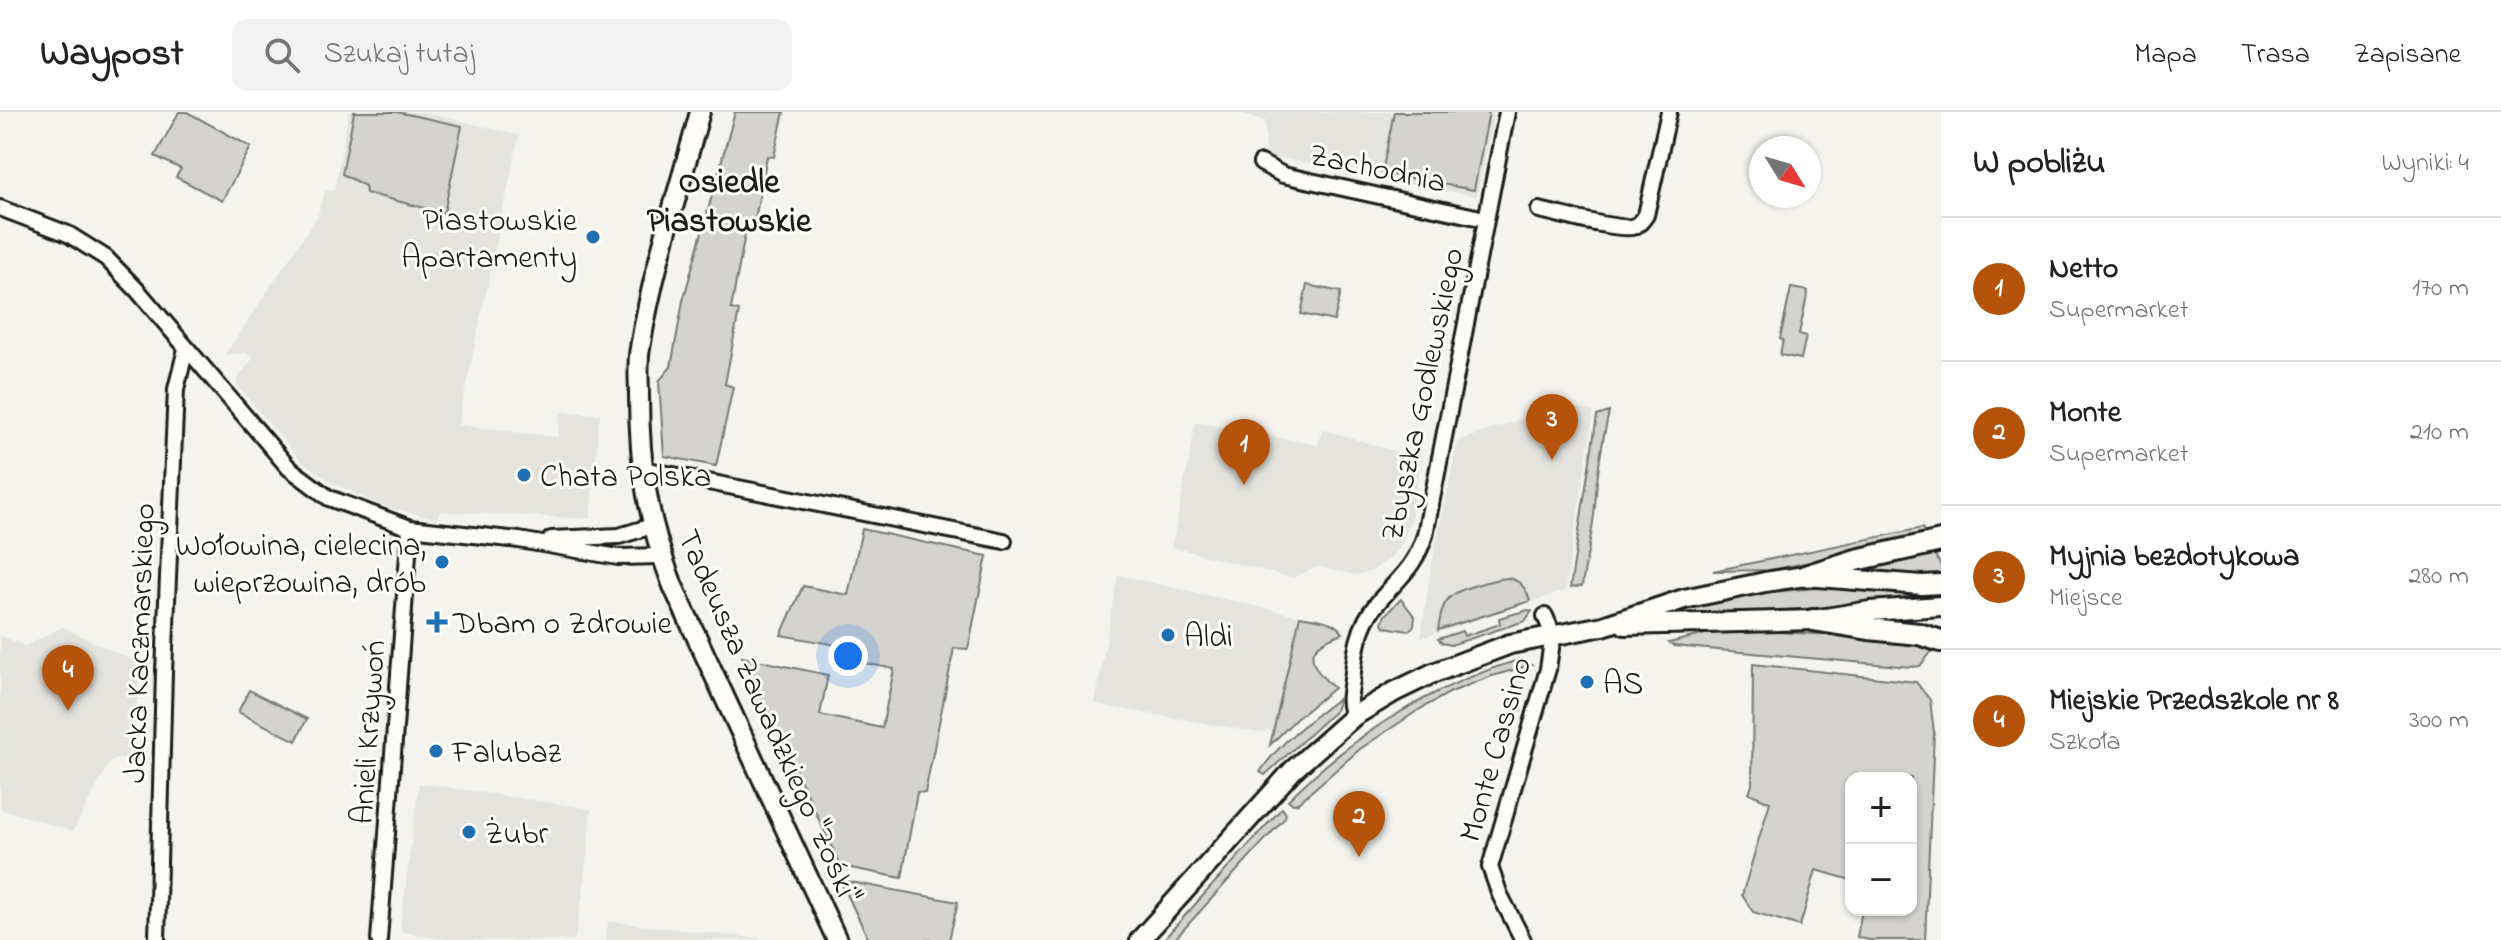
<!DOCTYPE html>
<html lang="pl">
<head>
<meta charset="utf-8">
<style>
  body { margin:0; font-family:"Indie Flower",sans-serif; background:#f2f2f2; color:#222 }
  .controls { position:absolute; right:24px; bottom:24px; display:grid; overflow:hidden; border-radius:16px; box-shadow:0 2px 6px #0004 }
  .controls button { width:72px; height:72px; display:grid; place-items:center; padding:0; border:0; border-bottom:2px solid #e0e0e0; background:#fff; color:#222; font:40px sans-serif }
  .compass { position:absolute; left:1749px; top:24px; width:72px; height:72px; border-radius:50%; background:#fff; box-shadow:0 2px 6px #0004; rotate:127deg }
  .you { position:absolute; left:848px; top:544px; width:28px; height:28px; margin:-20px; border:6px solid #fff; border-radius:50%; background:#1a73e8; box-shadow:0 0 0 12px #1a73e833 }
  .badge { display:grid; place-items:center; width:52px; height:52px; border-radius:50%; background:#b45309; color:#fff; font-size:26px; font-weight:700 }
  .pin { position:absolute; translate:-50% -66px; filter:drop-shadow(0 2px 4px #0008) }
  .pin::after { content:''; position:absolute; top:42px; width:28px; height:24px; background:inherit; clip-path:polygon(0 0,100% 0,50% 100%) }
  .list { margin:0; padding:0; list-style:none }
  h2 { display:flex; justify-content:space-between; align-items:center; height:104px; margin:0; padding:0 32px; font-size:34px }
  h2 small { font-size:26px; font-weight:400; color:#767676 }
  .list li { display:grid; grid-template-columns:52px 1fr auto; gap:24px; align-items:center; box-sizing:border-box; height:144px; padding:0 32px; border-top:2px solid #e0e0e0 }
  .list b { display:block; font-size:30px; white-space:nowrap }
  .list p { margin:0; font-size:26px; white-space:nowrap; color:#767676 }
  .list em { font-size:26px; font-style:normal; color:#767676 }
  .icon { flex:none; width:44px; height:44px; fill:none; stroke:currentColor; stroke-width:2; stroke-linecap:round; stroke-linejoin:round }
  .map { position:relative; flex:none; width:1941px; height:828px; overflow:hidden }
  header { display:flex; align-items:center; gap:48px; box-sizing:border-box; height:112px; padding:0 40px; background:#fff; border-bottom:2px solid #e0e0e0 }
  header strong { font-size:38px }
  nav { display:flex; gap:44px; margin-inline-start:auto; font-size:28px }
  .search { width:560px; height:72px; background:#f2f2f2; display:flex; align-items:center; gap:20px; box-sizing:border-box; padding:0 28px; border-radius:16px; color:#767676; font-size:30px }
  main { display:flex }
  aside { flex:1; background:#fff }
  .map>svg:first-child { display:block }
  .built { fill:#e4e3de }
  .green { fill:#d4d3cf; stroke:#787876; stroke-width:2 }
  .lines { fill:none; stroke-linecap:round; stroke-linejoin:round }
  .minor-casing { stroke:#1c1c1c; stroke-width:20 }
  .tertiary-casing { stroke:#1c1c1c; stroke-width:24 }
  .secondary-casing { stroke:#1c1c1c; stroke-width:26 }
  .minor { stroke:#fdfcf7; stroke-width:14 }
  .tertiary { stroke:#fdfcf7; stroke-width:18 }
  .secondary { stroke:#fdfcf7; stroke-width:20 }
  .poi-dot { fill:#1f6fb2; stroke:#fdfcf7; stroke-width:3 }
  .labels { text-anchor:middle; stroke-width:6; stroke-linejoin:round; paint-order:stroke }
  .street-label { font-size:32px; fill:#1c1c1c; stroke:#fdfcf7 }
  .poi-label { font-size:32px; fill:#1c1c1c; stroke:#fdfcf7; text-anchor:start }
  .neighbourhood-label { font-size:34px; font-weight:bold; fill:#1c1c1c; stroke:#fdfcf7 }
</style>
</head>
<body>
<header>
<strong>Waypost</strong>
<div class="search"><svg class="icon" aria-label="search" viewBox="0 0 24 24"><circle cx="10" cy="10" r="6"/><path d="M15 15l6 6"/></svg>Szukaj tutaj</div>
<nav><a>Mapa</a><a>Trasa</a><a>Zapisane</a></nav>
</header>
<main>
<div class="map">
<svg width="1941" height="828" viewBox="0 0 1941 828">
  <rect width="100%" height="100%" fill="#f4f3ee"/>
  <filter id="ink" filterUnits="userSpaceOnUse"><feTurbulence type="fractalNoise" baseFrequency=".0125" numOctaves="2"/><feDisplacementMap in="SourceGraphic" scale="16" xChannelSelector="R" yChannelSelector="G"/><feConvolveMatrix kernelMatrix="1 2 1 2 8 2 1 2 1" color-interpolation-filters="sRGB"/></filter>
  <g filter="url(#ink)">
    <path class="built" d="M349 0H423L519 23 458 313 558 325 561 300 600 302 590 407 440 399 438 407 393 397 367 387 332 370 302 350 236 272 240 263 253 246 246 240 225 243 317 105 325 79H334Z
      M1238 0H1494L1477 84 1413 73 1365 60 1266 44 1265 9Z
      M1558 294 1594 299 1565 479 1421 526 1431 456 1458 329Z
      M1196 310 1318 333 1322 317 1421 347 1411 406 1403 430 1390 446 1372 459 1356 463 1317 455 1293 466 1172 435Z
      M1118 463 1299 504 1275 616 1260 621 1095 592Z
      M62 515 141 552 132 646 111 648 73 719 0 697V523L25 534Z
      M419 671 591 697 583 782 575 828H447L400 819Z
      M608 809 768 828H606Z"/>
    <path class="green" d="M179 0H187L251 35 222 89 176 65 181 57 155 44Z
      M354 0H397L462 14 444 101 366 81 365 74 342 62Z
      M735 0H784L774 45 767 44 753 118 746 117 731 197 739 199 725 272 733 275 716 354 664 344 659 269 671 255 683 189Z
      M1394 0H1489L1474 78 1382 61Z
      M1307 173 1341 180 1334 209 1301 202Z
      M1791 176 1808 179 1799 222 1806 224 1801 247 1780 243 1783 228 1780 227Z
      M1609 300C1601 334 1597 359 1595 393 1593 420 1586 447 1582 474L1570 476 1597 304Z
      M1922 416 1929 427 1769 458 1713 459Z
      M862 417 987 444 968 537 954 536 925 681 917 680 902 766 841 754 742 545 828 563 820 603 882 616 894 557 835 545 837 533 781 523 803 474 848 483Z
      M1933 439 1941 454V466L1875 463 1846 457Z
      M1508 466C1520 468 1527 478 1530 489L1438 518C1443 488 1446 482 1476 473 1486 470 1497 467 1508 466Z
      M1830 475 1941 478V487L1675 506 1676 497 1760 481Z
      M1401 487 1415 505 1414 514 1408 519 1385 515 1382 511 1385 503Z
      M1528 498 1532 499 1525 509 1451 533 1442 531 1438 527 1462 519 1464 524 1500 512 1499 506Z
      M1300 504C1315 507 1333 507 1343 521 1304 534 1304 550 1334 576L1296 607 1270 633Z
      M1760 519 1904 527 1936 534 1920 554 1911 555 1674 534 1669 531 1705 522Z
      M1518 548 1531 553 1492 564 1451 580 1420 597 1360 637 1298 691 1293 692 1288 688C1354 622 1429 575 1518 548Z
      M1753 552 1916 570 1930 588 1934 620 1925 828H1869L1857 825 1862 798H1911V666H1851V768L1816 758 1800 814 1753 800 1742 783 1770 690 1749 681 1752 673Z
      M249 578 307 607 296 629 238 600Z
      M1339 586 1335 599 1265 663 1260 660C1279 631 1311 607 1339 586Z
      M1282 696 1286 702 1284 707 1174 828H1163Z
      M840 768 958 790 949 828H869Z"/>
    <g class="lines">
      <g class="minor-casing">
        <path id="minor" d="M1261 51 1283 63 1485 107
          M0 96 68 122 106 146 138 179 289 356 329 386 410 416 519 428 618 445 661 444
          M1539 98C1559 102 1615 118 1632 115 1639 113 1642 109 1646 103L1669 0
          M643 357 1004 429
          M551 427 619 424 652 414
          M1354 604C1347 594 1350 580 1352 568 1355 542 1358 514 1376 493 1397 467 1415 456 1425 423L1507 0
          M157 828 164 560 176 277 186 237
          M379 828 410 416
          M1523 828 1500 783 1490 755 1548 557 1553 523 1545 504"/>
      </g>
      <g class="tertiary-casing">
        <path id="tertiary" d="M700 0C679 78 653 156 640 236 637 251 639 269 639 284 639 353 648 410 673 474L837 828
          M1625 513 1813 508 1870 499 1941 494
          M1140 828 1293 658 1354 604 1394 580 1431 562 1510 532 1603 514 1684 487 1765 470 1805 464 1922 473 1941 472"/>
      </g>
      <g class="secondary-casing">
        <path id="secondary" d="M1805 464 1856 448 1941 429
          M1813 508 1869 517 1919 522 1941 529"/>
      </g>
      <use href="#minor" class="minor"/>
      <use href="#tertiary" class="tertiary"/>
      <use href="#secondary" class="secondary"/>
    </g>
  </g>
  <g class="poi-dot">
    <circle cx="593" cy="125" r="8"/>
    <circle cx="524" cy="363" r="8"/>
    <circle cx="442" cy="450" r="8"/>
    <path d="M433 498h8v8h8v8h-8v8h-8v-8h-8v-8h8z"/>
    <circle cx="1168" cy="523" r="8"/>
    <circle cx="1587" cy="570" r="8"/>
    <circle cx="436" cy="639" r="8"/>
    <circle cx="469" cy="720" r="8"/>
  </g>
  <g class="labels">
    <g class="street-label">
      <text transform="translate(1378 55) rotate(12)" y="11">Zachodnia</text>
      <text transform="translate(1421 282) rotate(-78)" y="11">Zbyszka Godlewskiego</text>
      <text transform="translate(138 531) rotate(-88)" y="11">Jacka Kaczmarskiego</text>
      <text transform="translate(770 604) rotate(66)" y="11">Tadeusza Zawadzkiego "Zośki"</text>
      <text transform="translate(367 620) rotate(-86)" y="11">Anieli Krzywoń</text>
      <text transform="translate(1494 637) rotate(-74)" y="11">Monte Cassino</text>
    </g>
    <g class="poi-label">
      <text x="577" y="118" text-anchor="end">Piastowskie<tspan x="577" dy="37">Apartamenty</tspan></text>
      <text x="540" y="374">Chata Polska</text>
      <text x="426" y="443" text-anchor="end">Wołowina, cielecina,<tspan x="426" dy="37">wieprzowina, drób</tspan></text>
      <text x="453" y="521">Dbam o Zdrowie</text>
      <text x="1184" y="534">Aldi</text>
      <text x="1603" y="581">AS</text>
      <text x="452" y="650">Falubaz</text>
      <text x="485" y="731">Żubr</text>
    </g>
    <g class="neighbourhood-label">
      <text x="729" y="80">Osiedle<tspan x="729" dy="39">Piastowskie</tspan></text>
    </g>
  </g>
</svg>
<div class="controls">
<button>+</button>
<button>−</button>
</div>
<svg class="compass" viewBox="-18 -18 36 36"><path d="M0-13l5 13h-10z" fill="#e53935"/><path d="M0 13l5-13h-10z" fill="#767676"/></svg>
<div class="you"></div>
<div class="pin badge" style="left:1244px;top:373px">1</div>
<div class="pin badge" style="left:1359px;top:745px">2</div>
<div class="pin badge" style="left:1552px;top:348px">3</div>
<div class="pin badge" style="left:68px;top:599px">4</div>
</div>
<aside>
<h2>W pobliżu<small>Wyniki: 4</small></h2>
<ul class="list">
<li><span class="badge">1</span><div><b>Netto</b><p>Supermarket</p></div><em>170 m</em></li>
<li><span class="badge">2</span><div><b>Monte</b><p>Supermarket</p></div><em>210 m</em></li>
<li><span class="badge">3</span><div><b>Myjnia bezdotykowa</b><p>Miejsce</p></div><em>280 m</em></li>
<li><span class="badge">4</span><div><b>Miejskie Przedszkole nr 8</b><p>Szkoła</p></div><em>300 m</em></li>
</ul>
</aside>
</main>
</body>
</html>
